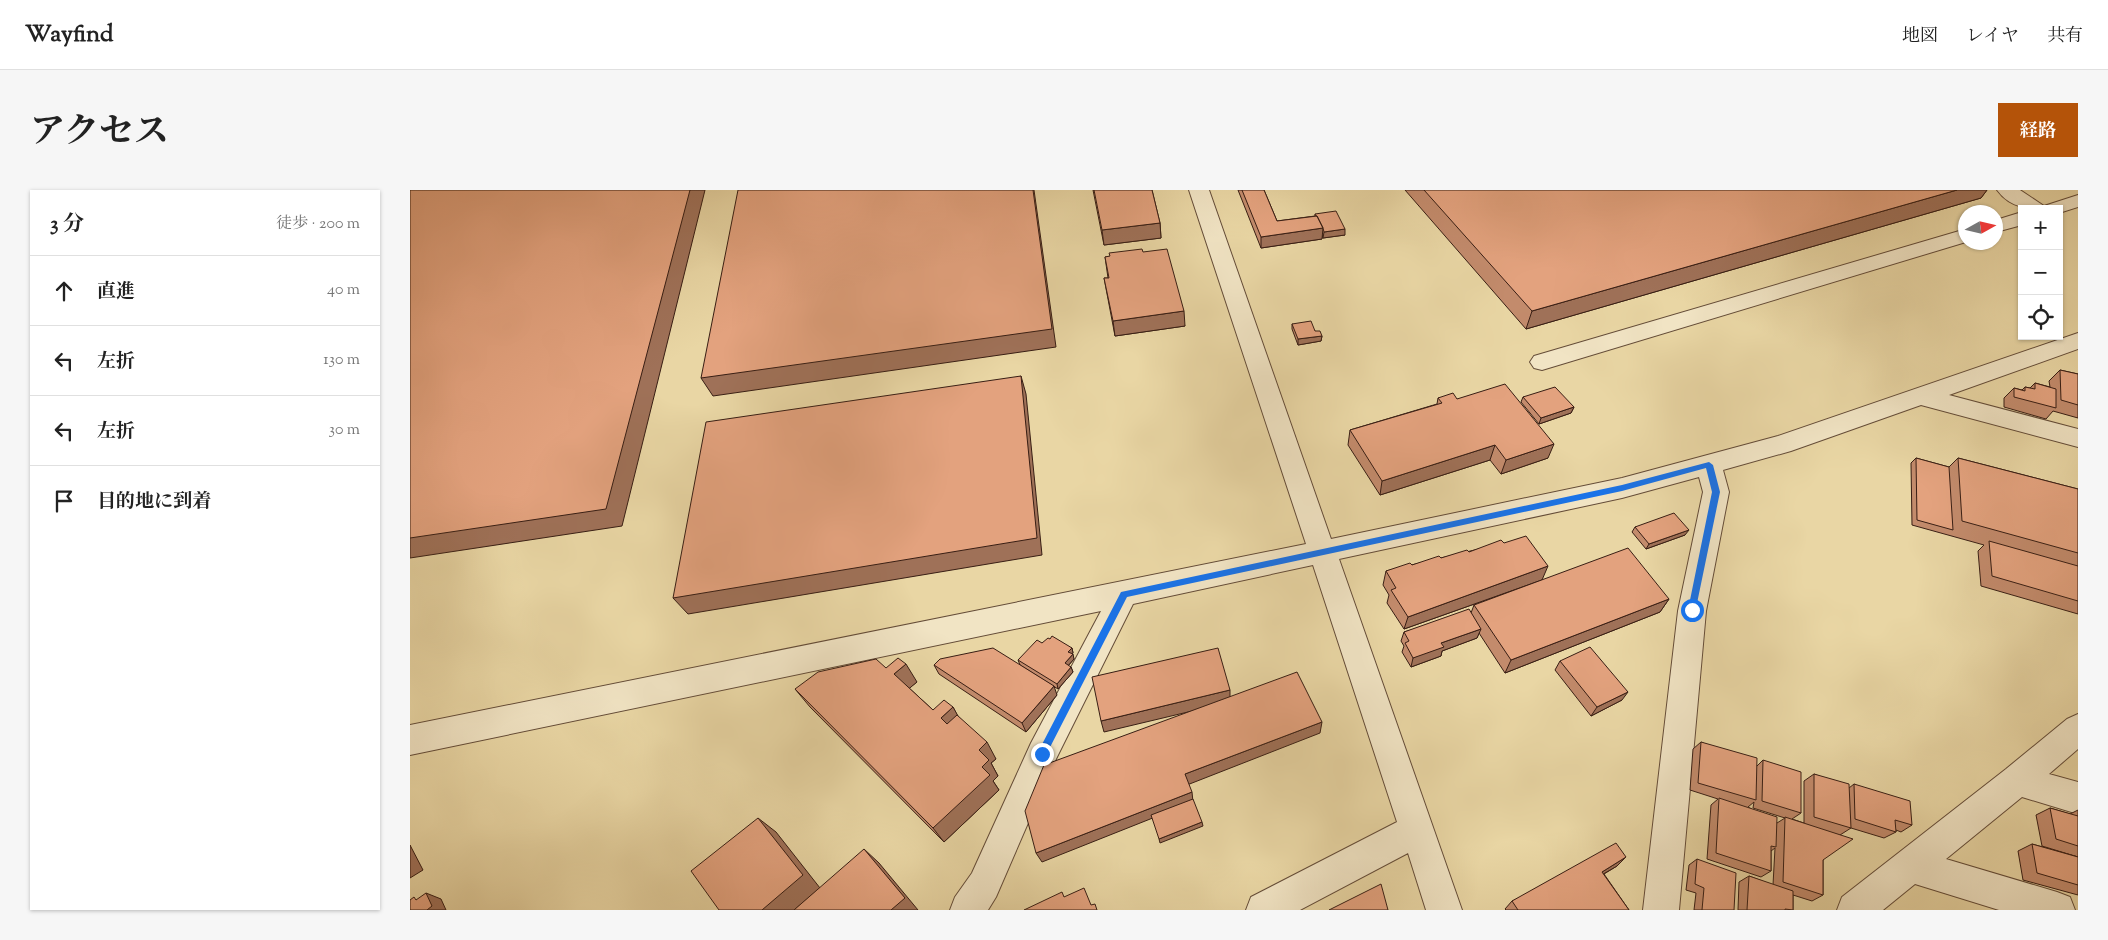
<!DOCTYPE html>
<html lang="ja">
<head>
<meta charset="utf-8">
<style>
  body { margin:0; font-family:"Sorts Mill Goudy","Noto Serif JP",serif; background:#f6f6f6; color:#222 }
  .controls { position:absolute; right:15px; top:15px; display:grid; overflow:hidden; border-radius:0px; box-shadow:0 1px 4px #0004 }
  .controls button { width:45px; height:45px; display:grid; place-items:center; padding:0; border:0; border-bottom:1px solid #e0e0e0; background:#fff; color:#222; font:25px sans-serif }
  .compass { position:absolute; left:1548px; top:15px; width:45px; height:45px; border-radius:50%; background:#fff; box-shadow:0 1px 4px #0004; rotate:82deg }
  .stop { position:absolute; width:15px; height:15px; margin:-11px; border:4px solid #1a73e8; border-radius:50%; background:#fff }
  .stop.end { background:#1a73e8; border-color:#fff; box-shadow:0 1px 5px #0008 }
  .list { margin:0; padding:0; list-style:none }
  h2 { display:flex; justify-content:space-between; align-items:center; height:65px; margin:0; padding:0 20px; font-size:21px }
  h2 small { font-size:16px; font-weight:400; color:#767676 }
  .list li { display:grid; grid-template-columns:32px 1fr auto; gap:15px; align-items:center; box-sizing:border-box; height:70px; padding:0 20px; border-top:1px solid #e0e0e0 }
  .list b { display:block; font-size:19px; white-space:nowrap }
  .list em { font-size:16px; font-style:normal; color:#767676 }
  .icon { flex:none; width:28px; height:28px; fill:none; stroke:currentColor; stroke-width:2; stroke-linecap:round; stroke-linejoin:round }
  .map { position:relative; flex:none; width:1668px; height:720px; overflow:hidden; border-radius:0px }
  header { display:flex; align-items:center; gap:30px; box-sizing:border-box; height:70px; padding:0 25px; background:#fff; border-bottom:1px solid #e0e0e0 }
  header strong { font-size:24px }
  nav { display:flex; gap:28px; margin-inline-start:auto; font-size:18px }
  .intro { display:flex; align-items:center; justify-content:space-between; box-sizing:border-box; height:120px; padding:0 30px }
  h1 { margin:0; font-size:35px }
  .button { padding:12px 22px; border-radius:0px; background:#b45309; color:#fff; font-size:18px; font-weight:700 }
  main { display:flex; gap:30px; padding:0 30px }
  aside { flex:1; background:#fff; border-radius:0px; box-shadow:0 1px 4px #0004 }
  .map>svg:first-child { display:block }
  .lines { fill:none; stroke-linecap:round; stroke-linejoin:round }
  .minor-casing { stroke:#644c38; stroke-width:2 }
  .minor { fill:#f1e4c4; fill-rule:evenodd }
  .wall { fill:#c38b6c; stroke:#381e14; fill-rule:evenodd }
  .shaded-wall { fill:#9f7158; stroke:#381e14 }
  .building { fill:#e3a27e; stroke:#381e14 }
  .route { fill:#1a73e8 }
</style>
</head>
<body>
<header>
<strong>Wayfind</strong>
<nav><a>地図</a><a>レイヤ</a><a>共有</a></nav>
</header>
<div class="intro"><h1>アクセス</h1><a class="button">経路</a></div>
<main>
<aside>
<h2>3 分<small>徒歩 · 200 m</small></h2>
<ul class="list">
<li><svg class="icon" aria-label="ahead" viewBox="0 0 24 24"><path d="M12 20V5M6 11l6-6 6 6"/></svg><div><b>直進</b></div><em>40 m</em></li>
<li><svg class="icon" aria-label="left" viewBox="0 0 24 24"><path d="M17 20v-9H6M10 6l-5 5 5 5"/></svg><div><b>左折</b></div><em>130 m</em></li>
<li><svg class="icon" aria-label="left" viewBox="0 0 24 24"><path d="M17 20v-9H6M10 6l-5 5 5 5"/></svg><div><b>左折</b></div><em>30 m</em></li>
<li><svg class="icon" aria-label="arrive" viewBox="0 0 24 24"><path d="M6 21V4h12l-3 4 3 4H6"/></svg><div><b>目的地に到着</b></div></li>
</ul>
</aside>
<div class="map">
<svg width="1668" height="720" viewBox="0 0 1668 720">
  <rect width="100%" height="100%" fill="#e9d6a4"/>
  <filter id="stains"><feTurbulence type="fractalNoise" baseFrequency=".004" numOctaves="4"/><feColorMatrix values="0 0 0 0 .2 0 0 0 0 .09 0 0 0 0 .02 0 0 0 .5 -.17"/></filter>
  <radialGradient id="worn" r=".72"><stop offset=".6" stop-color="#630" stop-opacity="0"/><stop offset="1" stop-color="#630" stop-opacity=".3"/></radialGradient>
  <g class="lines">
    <g class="minor-casing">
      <path id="minor" d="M779 0H799L921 349 1212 288 1368 246 1668 143V159L1539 205 1668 239V257L1511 215 1381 261 1313 280 1319 302 1296 421 1269 720H1233L1268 421 1293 302 1289 287 1212 308 929 369 1052 720H1016L998 663 890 720H836L841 707 987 632 903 375 723 414 644 573 586 707 578 720H540L545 707 562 683 621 553 691 421 0 565V535L896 354Z
        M1587 0H1610L1634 16 1668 5V17L1649 23V19C1626 19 1603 22 1587 0Z
        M1612 22V35L1586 42V30Z
        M1556 39V52L1132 180 1124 178 1120 172 1124 166Z
        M1668 524V559L1639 584 1668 592V624L1612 607 1536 669 1647 702 1660 707 1665 720H1589L1505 694 1473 720H1427L1432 707 1596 579 1657 529Z"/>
    </g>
    <use href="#minor" class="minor"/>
  </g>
  <path class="wall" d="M683 0H742L750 33 751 48 694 55Z
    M828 0H854L867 31 905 26V24L935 45 913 48 912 45V49L851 58Z
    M995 0H1577L1571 8 1116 139Z
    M733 62 775 136 705 146 694 88H698L695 67Z
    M882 134 905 141 912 146 911 151 888 155 882 139Z
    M1650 180 1668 184V228L1643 221 1636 229 1594 217V208L1604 198 1612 200 1615 197 1620 198 1625 193 1640 197 1639 191Z
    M1113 207 1164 217 1161 223 1129 234 1111 212Z
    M1028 208 1047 209 1138 268 1091 284 1080 270 970 305 938 255 940 240 1027 214Z
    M1506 268 1539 277 1548 268 1668 299V424L1571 396 1568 361 1574 355 1502 335 1501 273Z
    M1225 337 1275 345 1236 359 1222 342Z
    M1094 353 1132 390 994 439 977 413 979 405 973 395 976 381Z
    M1259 409 1250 422 1095 483 1069 443 1067 448 1032 461 1031 466 1001 477 992 462 994 456 991 451 994 442 1061 423 1064 415Z
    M632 453 662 458 663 463 662 464 664 469 658 476 661 477 663 482 648 499 610 475 608 470Z
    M1150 471 1212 510 1181 526 1145 480Z
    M524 475 647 505 616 542 529 484Z
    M507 492 499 498 523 520 543 517 547 525 586 569 581 573 588 586 583 591 589 600 534 652 400 517 385 499Z
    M1291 552 1347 576 1353 570 1391 623 1382 629 1394 633V591L1404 584 1439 598 1444 594 1502 635 1491 642 1486 640V642L1474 648 1441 638 1430 645 1413 670V705L1402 711 1383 705V720H1328L1329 692 1339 686 1363 695 1365 658 1361 661V681L1351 687 1297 669 1301 615 1308 609 1280 600 1283 559ZM1344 612 1343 618 1375 628 1367 633 1338 617Z
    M1640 618 1660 624 1668 620V667L1632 656 1626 625Z
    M1622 654 1668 667V705L1613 690 1608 661Z
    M1216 667 1207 676 1194 684 1219 720H1096L1095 719 1102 711Z
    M1287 669 1324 720H1284L1286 703 1276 700 1279 675Z"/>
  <path class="shaded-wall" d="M280 0H295L212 336 0 368V348Z
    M623 0H624L646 157 303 206 291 188Z
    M1547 0H1577L1571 8 1116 139 1122 121Z
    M750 33 751 48 694 55 692 40Z
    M913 38 912 49 851 58V47Z
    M935 39V45L913 48 914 42Z
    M774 121 775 136 705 146 703 131Z
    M912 146 911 151 888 155V149Z
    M611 186 616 204 632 365 278 424 263 408Z
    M1164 217 1161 223 1129 234 1131 228Z
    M1144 254 1138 268 1091 284 1096 270Z
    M1085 255 1080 270 970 305 972 291Z
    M1279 340 1275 345 1236 359 1239 354Z
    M1138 376 1132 390 994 439 998 427Z
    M1259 409 1250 422 1095 483 1101 470Z
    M1071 439 1067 448 1032 461 1031 466 1001 477 1003 468 1031 453Z
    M662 458 663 463 660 467 658 462Z
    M663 464 664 469 656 478 655 473Z
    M496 474 507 492 495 502 484 484Z
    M661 477 663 482 648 499 647 494Z
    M644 496 647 505 616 542 612 533Z
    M820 500V512L694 542 691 531Z
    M1218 502 1212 510 1181 526 1187 517Z
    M543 517 553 535 541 545 531 528Z
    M912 532 910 543 777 595 775 584Z
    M577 552 586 569 581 573 588 586 583 591 589 600 534 652 523 638 572 577 569 560Z
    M782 602 783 612 632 672 626 663Z
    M348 628 366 642 410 698 384 720H352Z
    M792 632 793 636 750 653 749 649Z
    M0 655 13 680 0 688Z
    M454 659 469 673 508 720H481Z
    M1216 667 1207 676 1183 690 1192 682Z
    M16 703 31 709 36 720H17Z"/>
  <path class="building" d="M0 0H280L196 319 0 348Z
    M328 0H623L642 139 291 188Z
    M684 0H742L750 33 692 40Z
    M832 0H854L867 31 907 26 913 38 851 47Z
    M1014 0H1547L1122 121Z
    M926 21 935 39 914 42 913 38 907 26H906L905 24Z
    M732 59 733 62 757 59 774 121 703 131 694 88H699L695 67 700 66 699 63Z
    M901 131 905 141H910L912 146 888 149 882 134Z
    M1650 180 1668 184V215L1651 210Z
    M611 186 627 348 263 408 296 232Z
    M1625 193 1646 199V218L1604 207V198L1615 201V197L1625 199Z
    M1095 194 1144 254 1096 270 1085 255 972 291 940 240 1032 213 1028 208 1043 203 1047 209Z
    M1145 197 1164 217 1131 228 1113 207Z
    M1506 268 1539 277 1543 340 1507 330Z
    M1548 268 1668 299V363L1552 331Z
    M1264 323 1279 340 1239 354 1225 337Z
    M1116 346 1138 376 998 427 981 400 986 398 976 381 1000 373 1002 375 1029 366 1031 368 1057 360 1059 362 1091 350 1094 353Z
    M1579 351 1668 376V411L1582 386Z
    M1218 358 1259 409 1101 470 1064 415Z
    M1059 419 1071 439 1031 453 1034 457 1003 468 995 453 999 451 994 442Z
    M642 446 662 458 658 462 663 464 655 473 661 477 647 494 608 470 627 450 632 453 638 448 640 449Z
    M1180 457 1218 502 1187 517 1150 471Z
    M583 458 644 496 612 533 524 475 530 469Z
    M808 458 820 500 691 531 682 487Z
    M488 468 496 474 484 484 523 520 534 510 543 517 531 528 537 534 547 525 577 552 569 560 579 570 572 577 580 585 523 638 385 499 408 482 466 469 476 478Z
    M887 482 912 532 775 584 782 602 626 663 615 621 634 575Z
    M1291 552 1347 568 1346 610 1288 593Z
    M1353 570 1391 582V623L1352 611Z
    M1404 584 1439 594 1441 638 1404 627Z
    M1444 594 1500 611 1502 635 1485 630 1486 642 1445 629Z
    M1309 608 1367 627 1366 657 1361 656V681L1306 663Z
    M783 609 792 632 749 649 741 625Z
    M1640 618 1668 626V656L1646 649Z
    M1375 627 1443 649 1413 670V705L1373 692Z
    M348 628 393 685 352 720H309L281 681Z
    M1206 653 1216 667 1192 682 1219 720H1108L1102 711Z
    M1622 654 1668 667V695L1627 683Z
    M454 659 495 708 481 720H384Z
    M1287 669 1326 683 1324 720H1292L1294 698 1285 694Z
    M1339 686 1383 701V720L1375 719V720H1337Z
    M971 694 978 720H919Z
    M674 698 681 715 685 714 687 720H614L652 702 654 707Z
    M16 703 22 716 17 720H0V710L4 707 6 710Z"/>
  <path class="route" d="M1299 272 1303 275 1310 302 1285 423H1279L1278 420 1302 302 1296 278 1212 301 717 407 635 567H629L627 564 711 402 1212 295Z"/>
  <rect width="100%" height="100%" filter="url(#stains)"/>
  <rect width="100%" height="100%" fill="url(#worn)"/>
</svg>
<div class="controls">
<button>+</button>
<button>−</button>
<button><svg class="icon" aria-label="locate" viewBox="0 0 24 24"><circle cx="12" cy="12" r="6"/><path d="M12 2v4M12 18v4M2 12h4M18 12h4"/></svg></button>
</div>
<svg class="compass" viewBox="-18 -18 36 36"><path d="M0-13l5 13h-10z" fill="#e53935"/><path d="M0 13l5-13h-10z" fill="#767676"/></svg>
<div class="stop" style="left:1282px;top:420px"></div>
<div class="stop end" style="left:632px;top:564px"></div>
</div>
</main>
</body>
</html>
